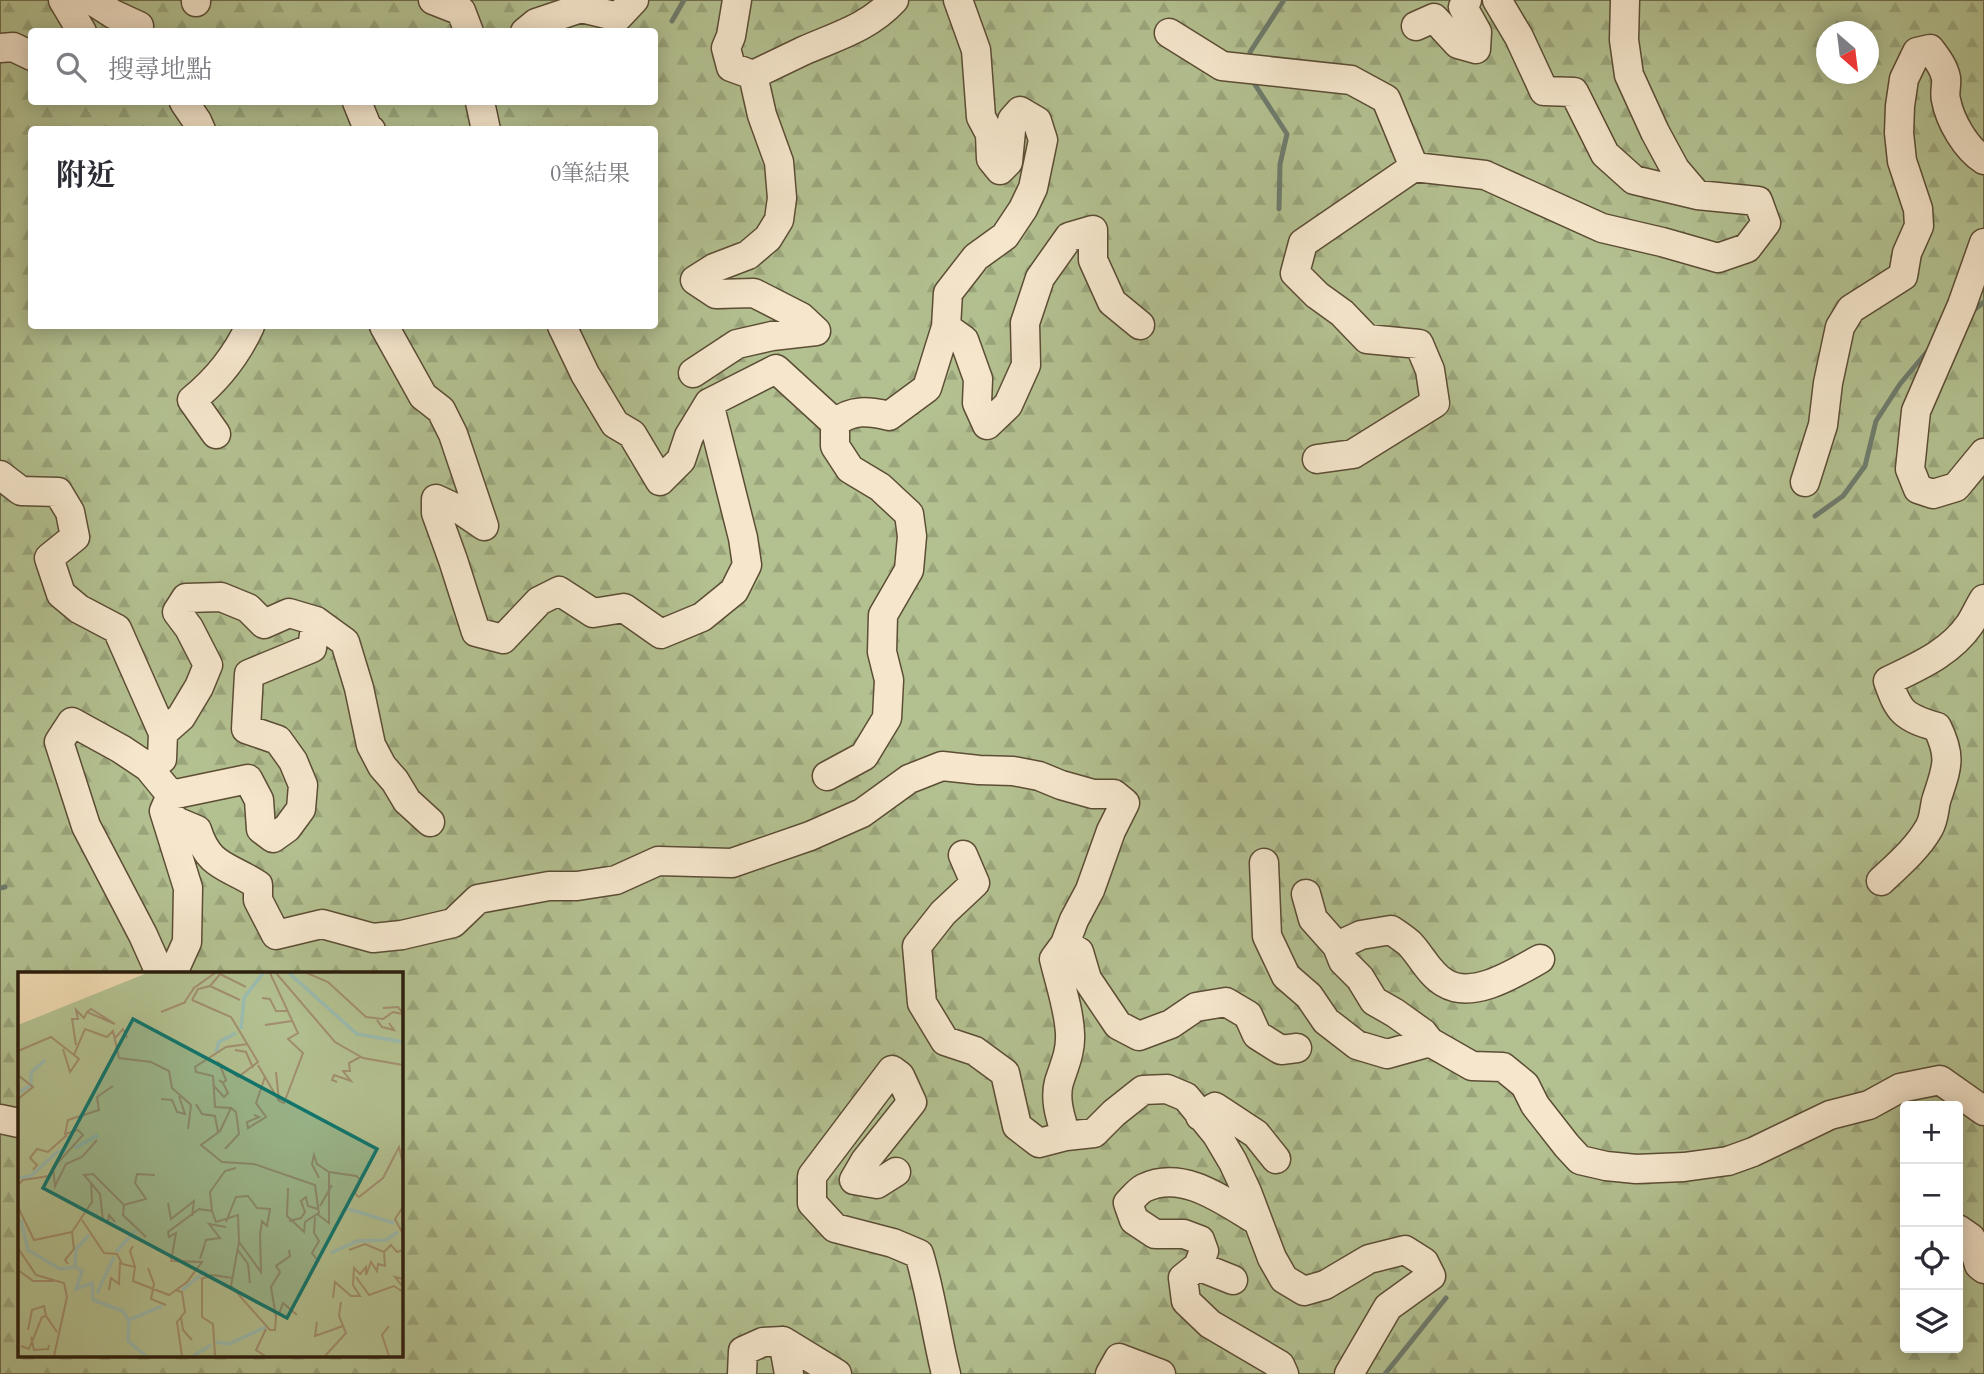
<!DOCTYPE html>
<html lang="zh-TW">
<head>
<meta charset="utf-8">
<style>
  body { margin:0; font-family:"EB Garamond","Noto Serif TC",serif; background:#f7f7f7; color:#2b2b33 }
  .controls { position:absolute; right:21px; bottom:21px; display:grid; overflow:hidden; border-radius:7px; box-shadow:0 4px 18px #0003 }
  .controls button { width:63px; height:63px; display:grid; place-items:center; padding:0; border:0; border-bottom:2px solid #e1e1e2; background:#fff; color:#2b2b33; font:35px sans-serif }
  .compass { position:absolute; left:1816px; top:21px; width:63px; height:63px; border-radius:50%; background:#fff; box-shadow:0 4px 18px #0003; rotate:152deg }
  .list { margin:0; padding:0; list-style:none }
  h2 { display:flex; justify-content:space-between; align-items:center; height:91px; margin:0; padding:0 28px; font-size:30px }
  h2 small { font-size:23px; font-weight:400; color:#7c7c81 }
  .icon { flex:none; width:38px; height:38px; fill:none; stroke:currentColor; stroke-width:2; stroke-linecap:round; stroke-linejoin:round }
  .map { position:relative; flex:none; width:1984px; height:1374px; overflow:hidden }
  .search { position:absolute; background:#fff; box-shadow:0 4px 18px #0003; left:28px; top:28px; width:630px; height:77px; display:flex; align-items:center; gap:18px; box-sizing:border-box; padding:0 24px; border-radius:7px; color:#7c7c81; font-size:26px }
  .panel { position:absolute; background:#fff; box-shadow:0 4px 18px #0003; left:28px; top:126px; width:630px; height:203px; border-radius:7px }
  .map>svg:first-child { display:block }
  .forest { fill:url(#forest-firs); stroke:#6f6f4e; stroke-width:2; fill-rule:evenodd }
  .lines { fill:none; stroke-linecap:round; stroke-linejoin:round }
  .stream { stroke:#6e7c6d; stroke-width:5 }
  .minor-casing { stroke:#5c4d35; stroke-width:31 }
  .minor { stroke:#f5e6cc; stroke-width:28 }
  .inset-river { fill:none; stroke:#9abaad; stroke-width:3.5 }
  .inset-road { fill:none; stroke:#a18e6e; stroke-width:2 }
  .view { fill:#0f766e; fill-opacity:0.15; stroke:#0f766e; stroke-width:3.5 }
  .inset-edge { fill:none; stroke:#2b1e0c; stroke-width:3.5 }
</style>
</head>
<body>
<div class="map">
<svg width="1984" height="1374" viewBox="0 0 1984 1374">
  <defs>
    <pattern id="forest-firs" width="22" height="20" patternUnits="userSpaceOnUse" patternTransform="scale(1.75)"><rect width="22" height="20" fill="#b3c090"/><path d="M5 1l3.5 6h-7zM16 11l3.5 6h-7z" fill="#9aa57b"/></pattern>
  </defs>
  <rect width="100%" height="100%" fill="#efd9b0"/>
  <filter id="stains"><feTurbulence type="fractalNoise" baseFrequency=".00286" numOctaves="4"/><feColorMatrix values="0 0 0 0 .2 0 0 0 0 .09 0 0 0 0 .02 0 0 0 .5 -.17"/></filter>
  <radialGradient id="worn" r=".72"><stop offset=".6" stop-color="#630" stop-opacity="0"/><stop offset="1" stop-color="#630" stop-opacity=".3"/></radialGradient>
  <path class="forest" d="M0 0H1984V1374H0ZM32 32H654V102H32ZM1826 32H1868V74H1826ZM32 130H654V326H32ZM19 973H401V1355H19ZM1905 1106H1958V1348H1905Z"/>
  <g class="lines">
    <path class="stream" d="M672 21 684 0
      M1250 60V52L1284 0
      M1252 80 1287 134 1280 164 1279 209
      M1970 313 1984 302
      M1815 516 1843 496 1865 466 1876 421 1900 384 1931 347
      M0 888 5 887
      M1385 1374 1446 1298"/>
    <g class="minor-casing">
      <path id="minor" d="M63 0 82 32
        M91 0 113 14 139 26 137 32
        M196 0V2
        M433 0 461 11 469 32
        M737 0 731 36 726 48 731 67 753 75C770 67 786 59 803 51 837 36 868 28 894 0
        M1497 0 1519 37 1544 91 1574 92 1605 154 1634 180 1697 195
        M1416 26 1434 18 1458 44 1476 49 1477 32 1463 7 1467 0
        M525 32 536 23 581 8 618 17 634 0
        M1169 33 1222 66 1351 80 1386 99 1414 167
        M0 48 13 47 32 56
        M184 102 197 121 201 130
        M357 102 368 129 371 130
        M480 102 486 130
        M1984 243 1962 305 1916 411 1910 469 1918 489 1933 494 1956 487 1984 453
        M384 326 423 396 441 410 453 434 484 526 462 511 436 499V513L453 560 476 632 503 639 539 601 559 591 593 613 624 608 661 634 702 617 734 591 747 565 743 538 709 403
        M562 326 585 374 615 424 632 434 660 481 681 460 689 436 709 403 776 369 835 423
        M946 327 964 340 978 379 977 403 987 425 1008 405 1026 365 1025 323 1040 278 1069 237 1093 230V260L1112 302 1140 325
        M693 373 737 344 772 336 816 331 801 317 754 293 716 294 695 280 714 268 748 255 768 238 779 220 782 198 779 162 762 115 753 75
        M216 434 192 400C217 380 237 354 250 326
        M1317 459 1353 454 1435 403 1430 370 1419 344 1367 339 1342 313 1317 295 1295 273 1303 243 1414 167 1485 175 1602 228 1662 242 1718 258 1747 248 1766 223 1758 201 1697 195 1675 169 1655 132 1629 75 1624 40 1625 0
        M0 475 21 491 58 492 70 512 75 537 49 558 61 594 79 609 117 629 163 733
        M1805 482 1823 425 1828 383 1840 327 1851 309 1903 276 1907 253 1919 226 1918 209 1902 161 1899 133 1900 106 1904 79 1917 52 1930 49C1936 57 1944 67 1946 78 1947 85 1944 93 1946 100 1950 121 1966 149 1984 160
        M148 767 171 795 164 811 178 822 197 830C209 868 228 865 258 885V900L276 935 322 924 373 938 402 935 453 923 478 899 549 886H577L616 880 658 861 732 863 810 836 862 813 909 779 942 766 979 770 1013 771 1039 776 1061 785 1093 794H1114L1125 803 1111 831 1090 890 1074 920 1065 944 1054 959C1060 984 1069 1009 1070 1034 1071 1052 1064 1066 1059 1082 1054 1100 1061 1119 1066 1136L1094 1133 1114 1113 1143 1090 1167 1089 1186 1097 1217 1135 1233 1162 1247 1192 1272 1258 1284 1279 1304 1291 1325 1285 1369 1259 1405 1250 1424 1262 1431 1276 1388 1307 1349 1374
        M827 776 864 756 887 718 889 680 882 652 883 615 909 570 912 536 909 514 880 487 850 469 835 446V423C852 409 869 411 889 416L927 388 946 327 948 293 976 257 1005 236 1023 209 1033 188 1043 140 1037 121 1020 111 1012 120 1008 162 1000 170 991 159 990 134 981 117 976 50 958 0
        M171 795 248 779 259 800 261 829 273 838 287 828 301 809 303 785 293 761 278 740 246 729 249 674 312 648 316 621
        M164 811 188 888 187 942 173 973
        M963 855 975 883 943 913 917 946 922 1003 945 1041 975 1051 1005 1073 1017 1126 1039 1143 1066 1136
        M1264 863 1267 936 1286 976 1309 996 1326 1021 1357 1045 1387 1054 1430 1042 1472 1066 1503 1067 1525 1085 1535 1105 1567 1146 1580 1160 1606 1166 1636 1169 1684 1167 1728 1161 1753 1152 1830 1115 1869 1105 1900 1088 1940 1080 1984 1111
        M1881 881C1898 865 1917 849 1929 828 1934 820 1934 810 1936 801 1946 769 1953 759 1937 727 1904 717 1899 713 1888 681 1919 666 1950 653 1970 624 1975 616 1979 607 1984 599
        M1306 894 1313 919 1337 946
        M1065 944 1079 952 1087 979 1118 1025 1139 1036 1171 1024 1196 1007 1226 1002 1248 1015 1257 1035 1281 1050 1297 1048
        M160 973 143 935 86 826 59 742 72 722 121 749 148 767 162 759 163 733 181 717 199 687 208 665 189 628 177 612 186 598 221 597 248 608 264 624 289 613 316 621 345 642 359 688 371 745 382 766 395 781 407 801 430 822
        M1430 1042 1423 1033 1395 1013 1374 1001 1360 978 1343 961 1337 946 1361 935 1391 930C1397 934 1403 938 1409 943 1421 955 1429 974 1445 983 1473 1000 1515 973 1540 959
        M1200 1116 1215 1107 1256 1134 1276 1159
        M0 1119 19 1123
        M896 1172 877 1184 854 1180 865 1161 912 1102 900 1076 892 1070 812 1176V1203L835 1228 893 1243 919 1254C931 1293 936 1334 946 1374
        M1958 1229 1971 1238 1979 1265 1984 1269
        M1198 1266 1204 1251 1200 1240 1184 1234H1155L1134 1220 1128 1203C1133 1198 1138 1191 1144 1188 1183 1169 1224 1201 1256 1220
        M1233 1280 1198 1266 1183 1278 1186 1301 1210 1324 1280 1365 1284 1374
        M783 1341 789 1374
        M742 1374 743 1351 763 1342 783 1341 837 1374
        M1110 1374 1119 1358 1161 1374"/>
    </g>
    <use href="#minor" class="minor"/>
  </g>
  <g transform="translate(18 972)">
    <rect width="385" height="385" fill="#efd9b0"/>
    <path d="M129 1H385V384H0V53Z" fill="#b3c090"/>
    <path class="inset-river" d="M271 1 339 62 385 70M223 57 226 26 245 1M198 80 201 70 218 61M0 121 13 113V101L27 88M57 176 80 163M0 206 13 204 39 180 48 178M327 236 376 251M3 248 10 278 42 297 56 295M98 280 117 259M313 281 339 269 368 268 380 260M57 294 58 277 71 263M57 295 64 299 58 317 74 311 75 328 105 339 111 349 110 369 128 384M164 318 188 299M79 321 96 285M111 348 144 334M198 370 211 372 248 355M175 384 193 373"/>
    <path class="inset-road" d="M258 1 317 70 345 86 385 93M289 1 310 10 348 45 365 47 375 40 385 42M202 2 228 15M192 14 222 28M244 26 252 27 258 39H270M174 28 213 45 240 90 220 105 201 91 208 108 205 111 201 108M174 28 180 17 192 14 203 1M166 31 176 16 197 1M365 36 380 35 385 41M143 40 168 30M359 48 364 55 376 58 371 51M247 53 274 49M97 66 105 57 109 66M230 72 208 75 177 95 178 100 195 104 197 135 213 136 202 159 183 173 204 190 236 192 297 213 301 242M58 73 54 47H60L58 38 66 46 69 40 73 37 97 52 69 40M45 77 52 100 61 87 56 83M217 78 228 80 235 96M0 79 33 65 56 83 67 57 89 65 95 59 101 86 133 90 151 99 154 116 173 133 170 157M240 93 261 129 266 131 285 81 270 67 280 61 252 1M258 100 261 129M0 103 15 115 0 127M319 110 314 108 316 103 333 109 325 99H332L331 91 342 85M195 113 206 125 210 121 205 111M143 127 154 128 159 140 167 142 161 124M178 132 184 142 197 144 200 160M236 143 241 145 229 150 230 156 248 145 238 131 247 105M207 177 221 162 218 140 213 136M35 196 65 163 60 158 47 162 50 148 81 138 79 125 95 114M15 198 19 193 12 186 19 177 30 180 49 163M301 206 294 192 296 183 299 192 311 200M73 211 82 222 85 248 90 249 91 243 97 250M0 213 5 208 31 204 35 196 37 214 48 192 64 185 79 168M270 216 269 244 286 260 287 250 299 242 311 251V200L338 204 343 208 337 222 341 225 365 206 381 175 385 192M150 231 153 247 176 229 174 244M106 233 105 243 128 265M302 234 314 213M0 235 16 268 54 260M385 235 377 247 385 262M194 239 198 250 220 243 221 270 213 314 252 358H257L258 345 253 315 262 300 258 294 272 284 271 278M297 245 296 261 301 269 294 281 301 290M64 248 86 281 99 282 104 292 117 295 115 309 151 323 169 310 184 290 153 289 158 261 151 265 150 260 181 237 194 239 192 220 207 199 218 196M271 249 283 246 287 240 283 229 288 225 290 234 300 237M208 250 218 225 230 224 239 236 252 237 249 254 244 249 242 263 243 300 221 270M115 274 112 279 117 295M0 276 18 303 46 311 49 325 36 384M219 277 230 292 232 311M331 278 347 272 366 280M182 287 188 268 202 266 191 252 208 255M50 292 47 288 56 277 54 260 74 230 73 211 66 203 75 202 106 233 128 227 117 211 119 202 137 203M130 296 136 312 133 327 148 333M0 298 15 309H36M338 305 351 323 376 314 385 320M183 307 194 303 215 306M184 307V345L195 352 197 383M385 307 377 305 385 315M91 318 93 306 101 312 102 290M157 318 164 320 167 340 159 350 164 384M315 326 317 310 333 324H342L335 313 336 296 342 302 348 295V303L353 290 359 299 360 292 367 294 366 280 373 273 379 280 385 278M261 342 265 331 279 343M163 345 165 358 174 368M299 350 297 364 325 354M371 354 364 363 371 384M10 358 14 338 26 334 28 344M13 365 16 378 30 377 31 373M3 374 11 377 24 345 28 344 39 360M247 384 238 378 248 357M307 384 328 361 321 344 323 330"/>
    <path class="view" d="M115 47 359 177 269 346 25 216Z"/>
    <rect width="385" height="385" class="inset-edge"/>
  </g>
  <rect width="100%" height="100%" filter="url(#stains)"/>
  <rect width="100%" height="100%" fill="url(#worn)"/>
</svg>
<div class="controls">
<button>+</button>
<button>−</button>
<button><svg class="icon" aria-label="locate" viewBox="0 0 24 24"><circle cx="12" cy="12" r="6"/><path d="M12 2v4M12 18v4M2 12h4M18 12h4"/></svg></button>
<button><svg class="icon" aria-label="layers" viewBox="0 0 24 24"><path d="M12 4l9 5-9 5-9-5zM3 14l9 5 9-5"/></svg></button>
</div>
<svg class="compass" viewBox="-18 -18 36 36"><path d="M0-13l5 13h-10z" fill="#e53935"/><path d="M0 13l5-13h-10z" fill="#7c7c81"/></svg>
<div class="search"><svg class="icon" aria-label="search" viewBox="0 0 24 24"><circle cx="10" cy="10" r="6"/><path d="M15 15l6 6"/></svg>搜尋地點</div>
<section class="panel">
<h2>附近<small>0筆結果</small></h2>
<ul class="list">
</ul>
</section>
</div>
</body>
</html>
